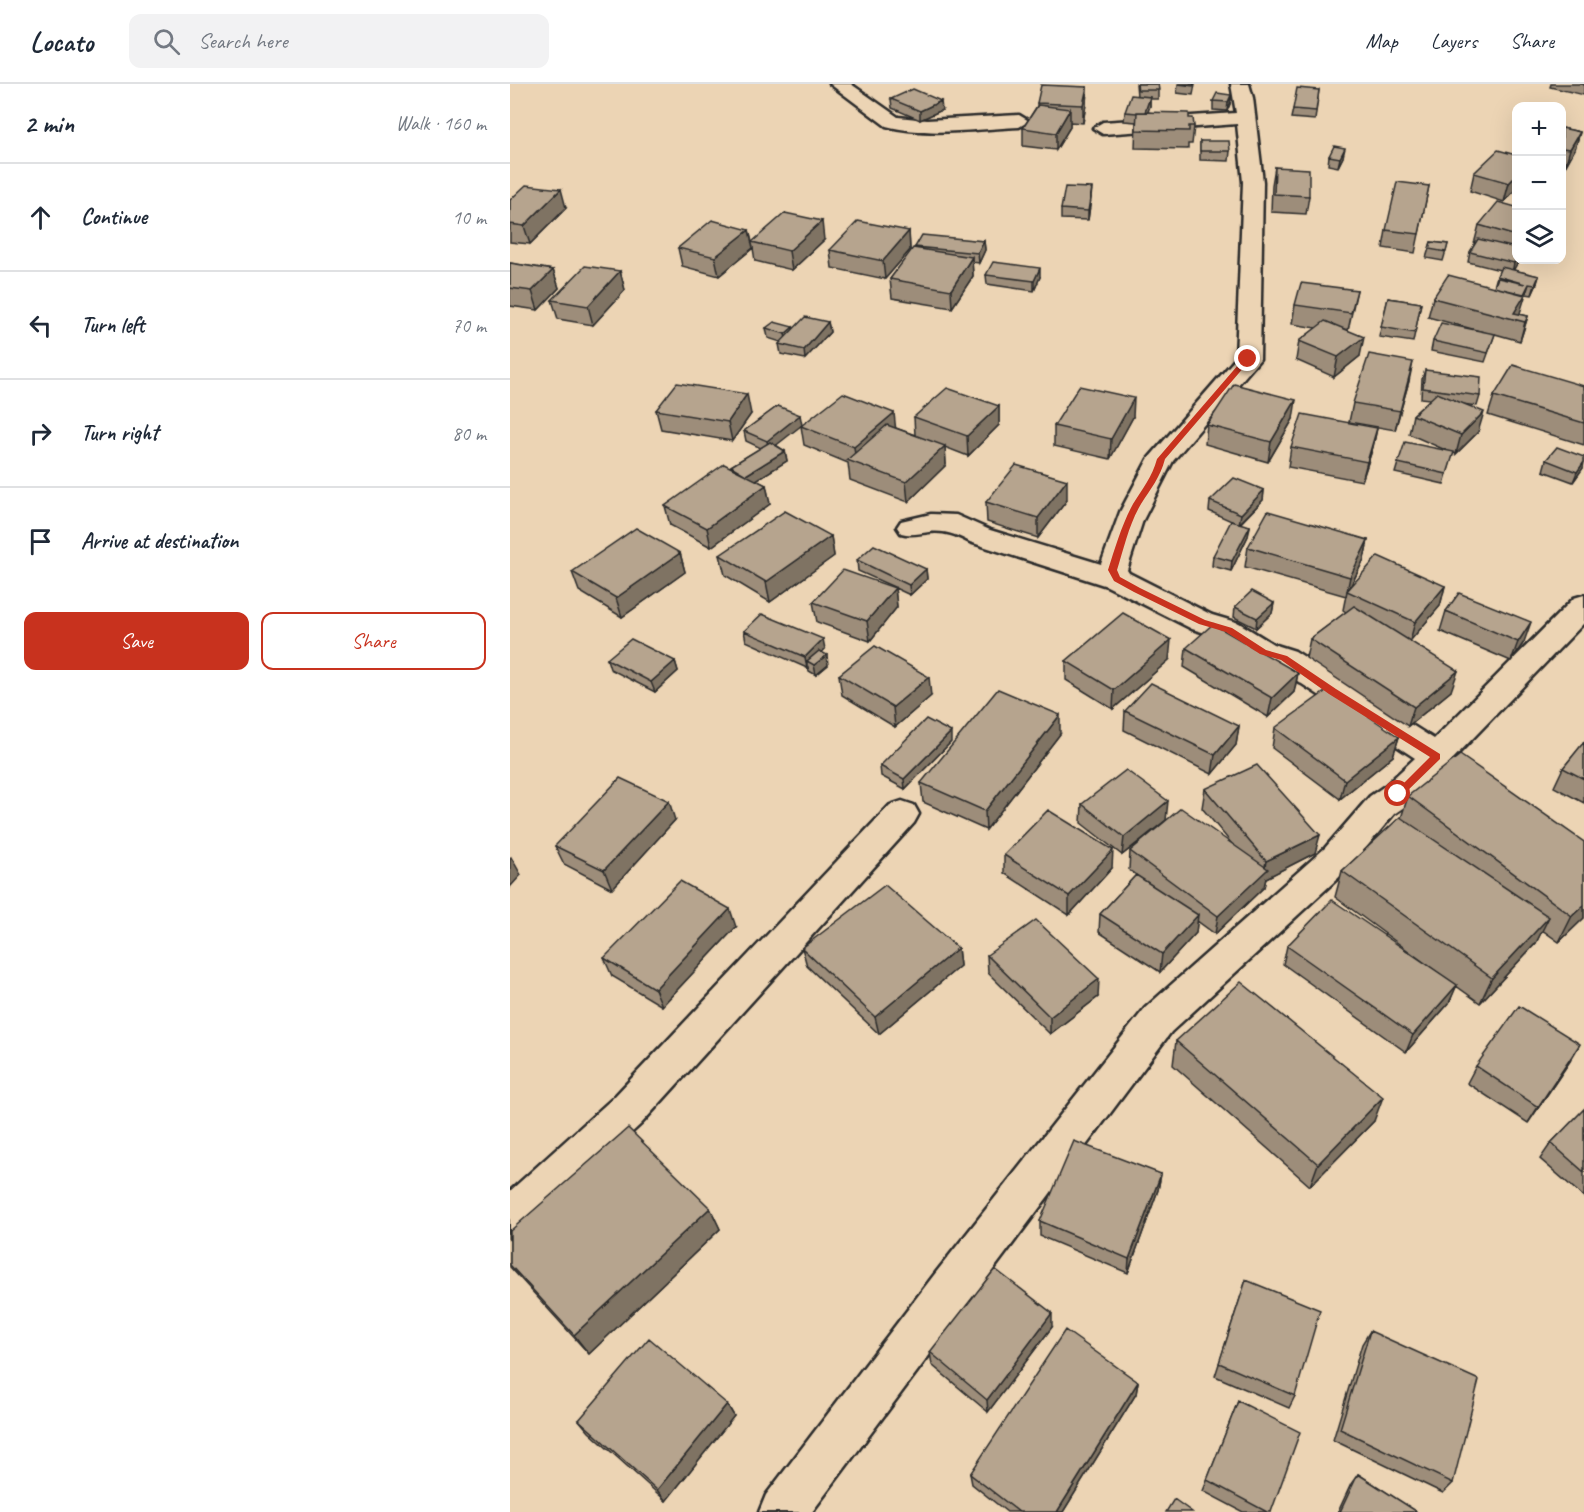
<!DOCTYPE html>
<html lang="en">
<head>
<meta charset="utf-8">
<style>
  body { margin:0; font-family:Caveat,sans-serif; background:#f2f2f3; color:#1f2937 }
  .controls { position:absolute; right:18px; top:18px; display:grid; overflow:hidden; border-radius:12px; box-shadow:0 6px 24px #0002 }
  .controls button { width:54px; height:54px; display:grid; place-items:center; padding:0; border:0; border-bottom:2px solid #e0e1e3; background:#fff; color:#1f2937; font:30px sans-serif }
  .stop { position:absolute; width:18px; height:18px; margin:-14px; border:4px solid #c8321e; border-radius:50%; background:#fff }
  .stop.end { background:#c8321e; border-color:#fff; box-shadow:0 2px 6px #0008 }
  .list { margin:0; padding:0; list-style:none }
  h2 { display:flex; justify-content:space-between; align-items:center; height:78px; margin:0; padding:0 24px; font-size:26px }
  h2 small { font-size:20px; font-weight:400; color:#747a83 }
  .list li { display:grid; grid-template-columns:39px 1fr auto; gap:18px; align-items:center; box-sizing:border-box; height:108px; padding:0 24px; border-top:2px solid #e0e1e3 }
  .list b { display:block; font-size:22px; white-space:nowrap }
  .list em { font-size:20px; font-style:normal; color:#747a83 }
  .actions { display:flex; gap:12px; padding:18px 24px }
  .actions a { flex:1; padding:14px 0; border:2px solid #c8321e; border-radius:12px; text-align:center; font-size:21px; color:#c8321e }
  .actions .main { background:#c8321e; color:#fff }
  .icon { flex:none; width:33px; height:33px; fill:none; stroke:currentColor; stroke-width:2; stroke-linecap:round; stroke-linejoin:round }
  .map { position:relative; flex:none; width:1074px; height:1428px; overflow:hidden }
  header { display:flex; align-items:center; gap:36px; box-sizing:border-box; height:84px; padding:0 30px; background:#fff; border-bottom:2px solid #e0e1e3 }
  header strong { font-size:28px }
  nav { display:flex; gap:33px; margin-inline-start:auto; font-size:21px }
  .search { width:420px; height:54px; background:#f2f2f3; display:flex; align-items:center; gap:15px; box-sizing:border-box; padding:0 21px; border-radius:12px; color:#747a83; font-size:22px }
  main { display:flex }
  aside { flex:1; background:#fff }
  .map>svg:first-child { display:block }
  .lines { fill:none; stroke-linecap:round; stroke-linejoin:round }
  .minor-casing { stroke:#2b2b2b; stroke-width:5 }
  .minor { fill:#ecd4b4; fill-rule:evenodd }
  .wall { fill:#9d8d7a; stroke:#2b2b2b; stroke-width:1.5 }
  .shaded-wall { fill:#7f7363; stroke:#2b2b2b; stroke-width:1.5 }
  .building { fill:#b6a48e; stroke:#2b2b2b; stroke-width:1.5 }
  .route { fill:#c8321e }
</style>
</head>
<body>
<header>
<strong>Locato</strong>
<div class="search"><svg class="icon" aria-label="search" viewBox="0 0 24 24"><circle cx="10" cy="10" r="6"/><path d="M15 15l6 6"/></svg>Search here</div>
<nav><a>Map</a><a>Layers</a><a>Share</a></nav>
</header>
<main>
<aside>
<h2>2 min<small>Walk · 160 m</small></h2>
<ul class="list">
<li><svg class="icon" aria-label="ahead" viewBox="0 0 24 24"><path d="M12 20V5M6 11l6-6 6 6"/></svg><div><b>Continue</b></div><em>10 m</em></li>
<li><svg class="icon" aria-label="left" viewBox="0 0 24 24"><path d="M17 20v-9H6M10 6l-5 5 5 5"/></svg><div><b>Turn left</b></div><em>70 m</em></li>
<li><svg class="icon" aria-label="right" viewBox="0 0 24 24"><path d="M7 20v-9h11M14 6l5 5-5 5"/></svg><div><b>Turn right</b></div><em>80 m</em></li>
<li><svg class="icon" aria-label="arrive" viewBox="0 0 24 24"><path d="M6 21V4h12l-3 4 3 4H6"/></svg><div><b>Arrive at destination</b></div></li>
</ul>
<div class="actions"><a class="main">Save</a><a>Share</a></div>
</aside>
<div class="map">
<svg width="1074" height="1428" viewBox="0 0 1074 1428">
  <rect width="100%" height="100%" fill="#ecd4b4"/>
  <filter id="ink" filterUnits="userSpaceOnUse"><feTurbulence type="fractalNoise" baseFrequency=".0167" numOctaves="2"/><feDisplacementMap in="SourceGraphic" scale="12" xChannelSelector="R" yChannelSelector="G"/><feConvolveMatrix kernelMatrix="1 2 1 2 8 2 1 2 1" color-interpolation-filters="sRGB"/></filter>
  <g filter="url(#ink)">
    <g class="lines">
      <g class="minor-casing">
        <path id="minor" d="M320 0H341L388 33 417 36 509 31 519 37 509 43C466 45 419 53 376 42Z
          M721 0H739L743 14 753 98 750 275 663 377 633 436 617 486 619 489 702 531 729 539 763 560 785 567 924 655 1064 514 1074 511V539L938 680 900 719 884 730 839 784 661 948 302 1428H249L256 1411 424 1191 635 924 815 764 860 712 876 701 905 674 763 581 742 575 709 553 682 545 597 502 460 458C447 451 435 446 419 448 409 449 402 452 391 449L387 443 391 437 421 430 446 431 480 446 591 480 610 428 638 375 726 274 733 98 727 40 593 50 583 44 593 38 726 29Z
          M392 717 404 721 409 730 404 739 131 1040 15 1148 0 1154V1107L103 1014 380 721Z"/>
      </g>
      <use href="#minor" class="minor"/>
    </g>
    <path class="wall" d="M626 0H648V15H640V22L637 28 679 34 684 42 682 60H678V65L625 64 626 38 614 37 615 28 627 12Z
      M668 0H685L683 11 667 9Z
      M1041 0H1074V11L1040 3Z
      M577 3 576 20 573 39 560 38V43L546 66 513 62V44L527 22V19Z
      M809 6 805 36 781 34 783 25Z
      M721 11 720 20 717 27 703 26V17Z
      M381 15 432 26 410 36 382 24Z
      M1052 44 1070 48 1065 65 1055 83 1052 82Z
      M690 57 720 67 719 77 690 76Z
      M1006 62V105L994 118 960 107 964 89 1004 71Z
      M819 72 833 73 828 83 818 81Z
      M765 83 799 112 796 130 761 128 762 101Z
      M919 102 905 169 873 164 876 146Z
      M581 114 578 136 551 135V125Z
      M0 116 56 124 20 160 0 158Z
      M1006 123V176H1009L1003 186 1029 192 1026 202 1022 211 1016 210 1015 211 1009 230 1018 232 1012 251 1010 257 985 250 975 278 921 267 923 257 981 250 918 233 923 214 984 203 987 192 990 186 958 178 960 168 965 160H964L969 141Z
      M239 146 242 158 314 156 282 186 245 177 243 164 209 192 172 182 168 164Z
      M399 147 400 166 375 195 322 184 320 166Z
      M474 157 475 166 469 179 462 178 463 192 442 224 382 214 380 195 405 163Z
      M921 158 938 160 933 177 916 174Z
      M0 179 43 186 49 204 28 226 0 222Z
      M110 187 115 206 83 241 48 235 42 216Z
      M476 191 530 193 524 207 477 200Z
      M847 206 838 246 850 272 824 293 786 276 789 257 806 244 782 240 785 221Z
      M878 214 911 219 903 258 869 253Z
      M318 238 320 248 295 275 271 270 269 260 271 258 258 254 256 244 283 243V245Z
      M915 286 970 312 967 322 952 320 968 348 946 370 943 369 934 400 885 389 888 379 940 368 899 350 903 331 920 315 911 314 912 295Z
      M899 297 885 346 839 338 843 319Z
      M1074 302V361L978 331 984 312Z
      M268 322 266 361 275 367 277 377 246 396 256 401 260 420 201 463 160 441 155 422 221 384V382L251 364 236 357 234 347Z
      M489 322V341L458 372 435 363 436 381 398 418 340 396 338 379 294 361 291 342 386 344 405 351 404 333Z
      M146 326 241 330 222 357 151 345Z
      M623 333 600 375 544 362V342Z
      M783 335 758 378 695 360 697 341Z
      M867 344 863 363 852 397 778 383 781 363Z
      M1036 376 1073 384 1063 398 1033 387Z
      M754 406 753 416 730 440 740 442 738 452 721 487 702 482 703 472 726 439 699 427 700 417Z
      M557 416 528 454 477 438 476 418Z
      M321 452 324 472 260 518 215 491 210 471Z
      M858 456 854 475 840 504 935 502 930 522 900 557 941 607 898 642 796 574 800 555 836 528 833 526 836 511V512L735 483 738 463Z
      M170 469 175 488 112 533 69 507 62 488Z
      M347 476 416 485 417 495 400 511 385 504 387 523 360 557 307 538 303 518 384 503 348 487Z
      M764 519 762 529 746 544 724 533 725 523Z
      M936 527 1014 558 1001 577 930 547Z
      M234 547 315 565 312 568 318 581 306 591 299 587 298 583 297 584 236 557Z
      M676 564 788 589 784 608 758 633 674 583Z
      M97 575 165 577 168 587 145 608 100 585Z
      M659 576 603 625 556 596V577Z
      M329 591 421 612 385 643 332 611Z
      M615 627 729 642 726 661 702 690 614 646Z
      M765 644 889 653 883 672 830 715 762 664Z
      M550 650 476 746 413 718 411 699Z
      M441 658 395 705 371 692 370 682Z
      M1074 658V719L1044 703 1053 684Z
      M695 705 805 769 756 794 754 803 705 850 687 837 686 849 650 888 589 848 590 830 626 791 619 786 620 767 655 737 612 771 571 739 572 720 656 736 722 760 692 724Z
      M898 712 1074 758V834L1049 858 1032 846 1026 859 970 919 946 902 939 919 896 968 773 880 777 862 930 890 825 813 832 787 891 734Z
      M165 736 102 805 54 780 45 762Z
      M494 771 602 784 559 831 494 789Z
      M226 843 152 922 102 892 94 874Z
      M292 864H448L450 882 369 950 297 882Z
      M477 871 588 913 540 950 478 889Z
      M666 957 864 1037 800 1102 663 981Z
      M1060 977 1018 1039 957 999 966 982Z
      M1074 1025V1113L1030 1075 1041 1059Z
      M651 1090 648 1106 618 1189 530 1152V1137Z
      M200 1124 210 1145 79 1270 0 1183V1147Z
      M736 1196 785 1312 779 1324 705 1292Z
      M542 1243 478 1328 422 1281 420 1268Z
      M860 1247 943 1399 933 1409 823 1356 852 1260Z
      M628 1298 626 1310 553 1428H497L462 1400 460 1390Z
      M728 1317 761 1428H733L693 1407Z
      M217 1320 224 1332 156 1417 79 1348 69 1336Z
      M848 1390 906 1428H828L841 1400Z"/>
    <path class="shaded-wall" d="M577 3 576 20 573 39V21Z
      M721 11 720 20 717 27 718 18Z
      M640 13V22L634 39V30Z
      M431 17 432 26 410 36V27Z
      M560 25V43L546 66V49Z
      M1070 48 1065 65 1055 83 1060 65Z
      M835 64 833 73 828 83 830 74Z
      M1006 92V105L994 118 999 99Z
      M582 104 581 114 578 136V127Z
      M51 105 56 124 20 160 14 142Z
      M312 137 314 156 282 186 279 167Z
      M239 146 243 164 209 192 205 173Z
      M399 147 400 166 375 195 373 177Z
      M474 157 475 166 469 179 468 169Z
      M462 173 463 192 442 224 441 206Z
      M1006 175 1009 176 1002 189 1004 179Z
      M530 184V193L524 207V197Z
      M43 186 49 204 28 226 22 207Z
      M110 187 115 206 83 241 78 222Z
      M1029 192 1026 202 1022 211 1025 201Z
      M1019 200 1010 229 1006 236 1004 229Z
      M1018 232 1012 251 1010 257 1015 238Z
      M318 238 320 248 295 275 294 266Z
      M283 243 285 253 277 260 275 250Z
      M854 253 850 272 824 293 828 273Z
      M903 278 899 297 885 346 890 327Z
      M237 310 241 330 222 357 218 338Z
      M624 314 623 333 600 375 601 355Z
      M786 316 783 335 758 378 761 358Z
      M489 322V341L458 372 457 352Z
      M974 328 968 348 946 370 951 351Z
      M384 329 386 348 346 379 344 363Z
      M290 331 292 341 259 367 257 357Z
      M867 344 863 363 852 397 857 378Z
      M435 362 436 381 398 418 396 398Z
      M275 367 277 377 238 401 236 391Z
      M1074 378 1073 384 1063 398 1067 388Z
      M557 396V416L528 454V434Z
      M256 401 260 420 201 463 197 444Z
      M754 406 753 416 729 440 731 430Z
      M740 442 738 452 721 487 722 477Z
      M321 452 324 472 260 518 256 498Z
      M858 456 854 475 838 507H837L836 512 840 493Z
      M170 469 175 488 112 533 106 514Z
      M416 485 417 495 400 511 399 501Z
      M935 502 930 522 900 557 905 538Z
      M385 504 387 523 360 557 357 537Z
      M764 519 762 529 746 544 747 534Z
      M1021 538 1014 558 1001 577 1008 558Z
      M313 555 315 565 301 579 297 577V584L295 573Z
      M661 556 659 576 603 625 604 606Z
      M317 571 318 581 306 591 304 581Z
      M165 577 168 587 145 608 141 598Z
      M948 587 941 607 898 642 904 623Z
      M788 589 784 608 758 633 762 614Z
      M419 593 421 612 385 643 383 623Z
      M550 631V650L476 746 475 727Z
      M729 642 726 661 702 690 705 671Z
      M441 648V658L395 705 394 695Z
      M889 653 883 672 830 715 835 696Z
      M159 717 165 736 102 805 94 786Z
      M658 717 656 736 612 771 614 753Z
      M810 751 805 769 756 794 754 803 705 850 708 832 754 788 756 777Z
      M603 766 602 784 559 831V812Z
      M1 773 11 791 0 803V774Z
      M1074 821V834L1049 858 1062 832Z
      M220 825 226 843 152 922 145 905Z
      M688 831 686 849 650 888 652 870Z
      M1039 833 1026 859 970 919 982 894Z
      M448 864 450 882 369 950 365 933Z
      M589 895 588 913 540 950V933Z
      M947 901 939 919 896 968 903 951Z
      M1070 960 1060 977 1018 1039 1028 1023Z
      M873 1013 864 1037 800 1102 808 1080Z
      M651 1090 648 1106 618 1189 619 1175Z
      M200 1124 210 1145 79 1270 64 1251Z
      M542 1229V1243L478 1328 477 1316Z
      M628 1298 626 1310 553 1428H547Z
      M217 1320 224 1332 156 1417 147 1406Z"/>
    <path class="building" d="M627 0H648L649 6H628Z
      M668 0H684L683 2Z
      M531 1 577 3 573 21 527 19Z
      M787 4 809 6 806 27 783 25Z
      M403 5 431 17 410 27 381 15Z
      M707 9 721 11 718 18 703 17Z
      M621 11 640 13 635 28H627V29L615 28Z
      M528 21 560 25 546 49 513 44Z
      M627 28 679 29V34H683L684 42H679V47L626 46Z
      M1052 44 1070 48 1060 65 1052 64Z
      M690 57H719L720 67H690Z
      M824 62 835 64 830 74 819 72Z
      M988 66 1006 71V92L999 99 964 89Z
      M765 83 799 85V112L764 110Z
      M887 98 919 102 909 150 876 146Z
      M16 101 51 105 14 142 0 140V116Z
      M555 103 582 104 578 127 551 125Z
      M988 118 1006 123V152L969 141Z
      M275 129 312 137 279 167 242 158Z
      M202 136 239 146 205 173 168 164Z
      M348 137 399 147 373 177 320 166Z
      M412 151 474 157 468 169 405 163Z
      M968 155 1006 164V175L1004 179 960 168Z
      M921 158 938 160 936 168 919 165Z
      M403 164 462 173 441 206 380 195Z
      M483 178 530 184 524 197 476 191Z
      M0 179 43 186 22 207 0 204Z
      M75 182 110 187 78 222 42 216Z
      M991 183 1029 192 1025 201 1019 200 1014 210 984 203 988 194 1015 200 987 192Z
      M938 191 1015 211 1004 229 1018 232 1015 238 923 214Z
      M791 199 847 206 841 229 785 221Z
      M878 214 911 219 905 249 871 243Z
      M295 233 318 238 294 266 269 260Z
      M815 237 854 253 828 273 789 257Z
      M264 238 283 243 275 250 256 244Z
      M931 239 985 250 978 269 923 257Z
      M859 270 903 278 890 327 843 319Z
      M1003 281 1074 302V339L984 312Z
      M915 286 971 293 970 312 913 304Z
      M167 299 237 310 218 338 146 326Z
      M724 300 786 316 761 358 697 341Z
      M569 302 624 314 601 355 544 342Z
      M437 304 489 322 457 352 404 333Z
      M333 309 384 329 344 363 291 342Z
      M927 309 974 328 951 351 903 331Z
      M268 322 290 331 257 357 234 347Z
      M792 330 867 344 857 378 781 363Z
      M377 341 435 362 396 398 337 376Z
      M260 358 275 367 236 391 221 382Z
      M895 358 944 368 937 390 888 379Z
      M1047 363 1074 373V378L1067 388 1036 376Z
      M214 380 256 401 197 444 155 422Z
      M506 381 557 396 528 434 476 418Z
      M724 394 754 406 731 430 700 417Z
      M275 427 321 452 256 498 210 471Z
      M758 427 858 456 840 493 738 463Z
      M721 437 740 442 722 477 703 472Z
      M126 444 170 469 106 514 62 488Z
      M364 461 416 485 399 501 347 476Z
      M868 472 935 502 905 538 837 507Z
      M333 486 385 504 357 537 303 518Z
      M742 507 764 519 747 534 725 523Z
      M949 509 1021 538 1008 558 936 527Z
      M844 522 948 587 904 623 800 555Z
      M613 529 661 556 604 606 556 577Z
      M252 530 313 555 295 573 234 547Z
      M703 540 788 589 762 614 676 564Z
      M121 555 165 577 141 598 97 575Z
      M365 562 419 593 383 623 329 591Z
      M309 567 317 571 304 581 297 577Z
      M641 599 729 642 705 671 615 627Z
      M488 605 550 631 475 727 411 699Z
      M819 605 889 653 835 696 765 644Z
      M416 635 441 648 394 695 370 682Z
      M1074 658V695L1053 684Z
      M950 671 1074 758V821L1062 832 898 712Z
      M747 681 810 751 756 777 695 705Z
      M616 686 658 717 614 753 572 720Z
      M110 694 159 717 94 786 45 762Z
      M671 724 758 785 708 832 620 767Z
      M538 726 603 766 559 812 494 771Z
      M890 733 1039 833 982 894 832 787Z
      M626 791 688 831 652 870 590 830Z
      M170 797 220 825 145 905 94 874Z
      M375 801 448 864 365 933 292 864Z
      M822 816 947 901 903 951 777 862Z
      M526 836 589 895 540 933 477 871Z
      M731 898 873 1013 808 1080 666 957Z
      M1009 922 1070 960 1028 1023 966 982Z
      M1074 1025V1088L1041 1059Z
      M118 1044 200 1124 64 1251 0 1181V1147Z
      M564 1057 651 1090 619 1175 530 1137Z
      M485 1185 542 1229 477 1316 420 1268Z
      M736 1196 810 1226 785 1312 709 1279Z
      M555 1246 628 1298 547 1428H509L460 1390Z
      M860 1247 969 1296 943 1399 830 1345Z
      M139 1254 217 1320 147 1406 69 1336Z
      M728 1317 790 1348 761 1428H757L697 1396Z
      M848 1390 906 1427V1428H830Z
      M664 1415 682 1428H656Z"/>
  </g>
  <path class="route" d="M735 273 741 275 655 375C650 394 641 404 631 420 619 440 614 464 607 486L610 493 630 504 695 536 722 544 756 566 777 572 826 605 930 670V675L891 713 883 710 920 673 819 610 771 576 750 570 716 548 689 540 624 508 604 497 598 486C605 464 612 440 623 420 633 404 642 393 647 375Z"/>
</svg>
<div class="controls">
<button>+</button>
<button>−</button>
<button><svg class="icon" aria-label="layers" viewBox="0 0 24 24"><path d="M12 4l9 5-9 5-9-5zM3 14l9 5 9-5"/></svg></button>
</div>
<div class="stop" style="left:888px;top:710px"></div>
<div class="stop end" style="left:738px;top:275px"></div>
</div>
</main>
</body>
</html>
